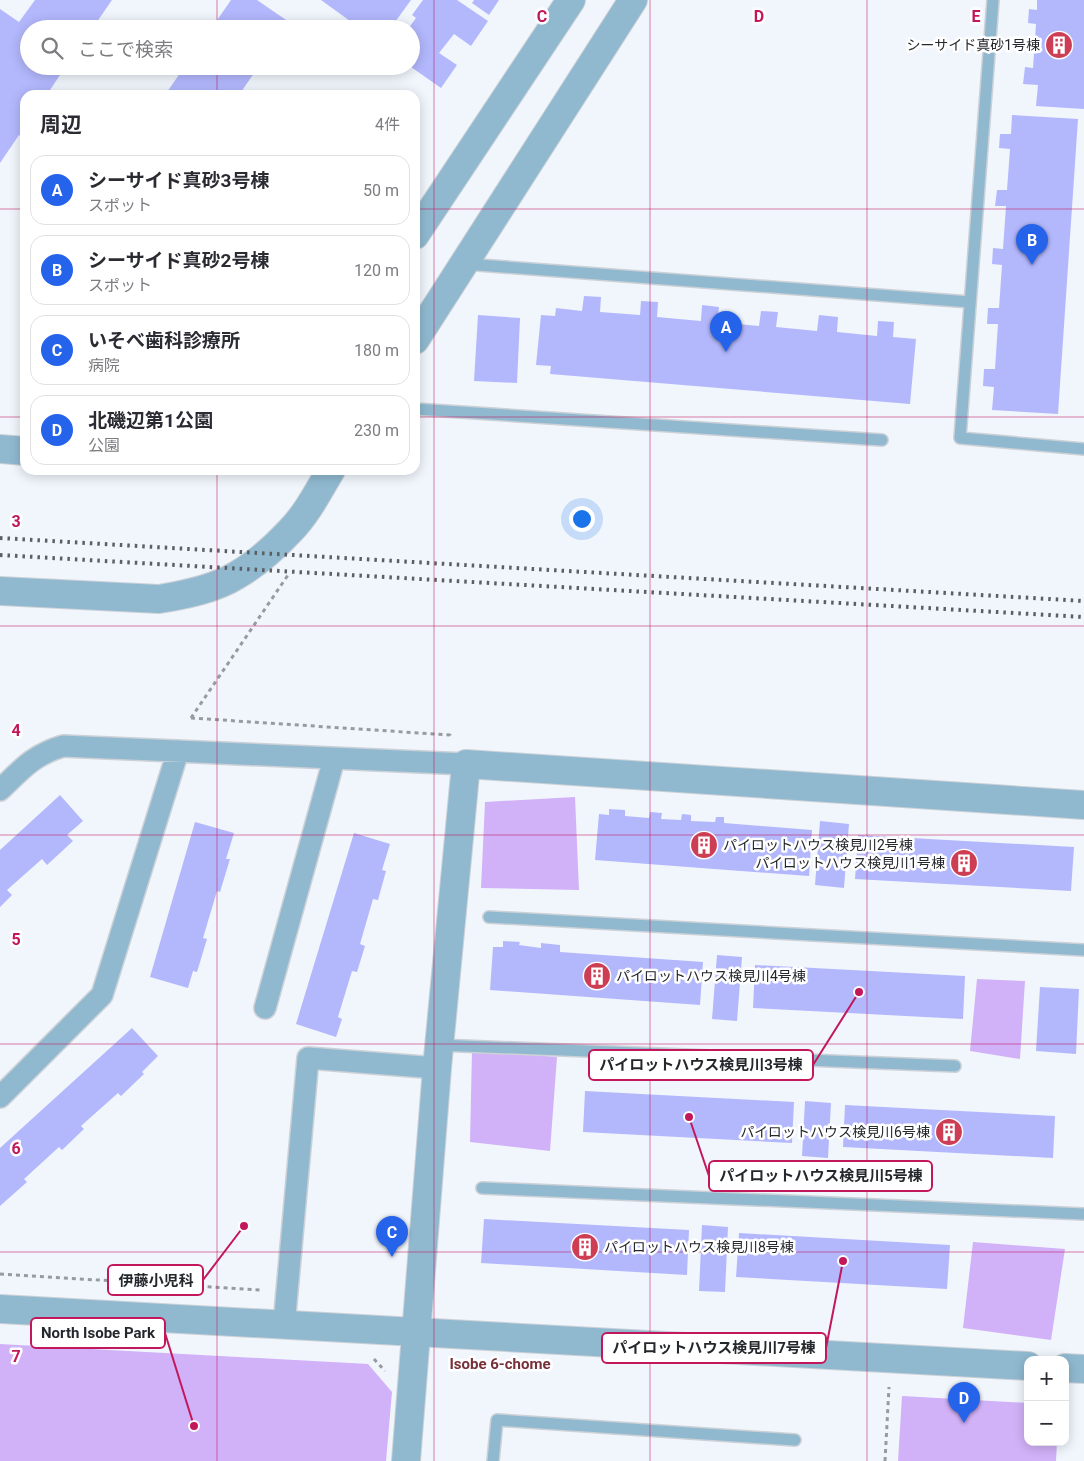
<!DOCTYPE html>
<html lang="ja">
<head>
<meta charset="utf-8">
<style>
  body { margin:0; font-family:Roboto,"Noto Sans JP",sans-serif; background:#f7f7f7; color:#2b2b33 }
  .controls { position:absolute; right:15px; bottom:15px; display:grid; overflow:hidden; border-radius:10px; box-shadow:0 2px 12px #0003 }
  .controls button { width:45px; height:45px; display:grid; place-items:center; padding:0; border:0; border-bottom:1px solid #e1e1e2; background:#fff; color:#2b2b33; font:25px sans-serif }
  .you { position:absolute; left:581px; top:518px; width:18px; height:18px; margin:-12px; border:4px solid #fff; border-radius:50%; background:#1a73e8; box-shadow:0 0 0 8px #1a73e833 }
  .badge { display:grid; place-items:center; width:32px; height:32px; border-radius:50%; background:#2563eb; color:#fff; font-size:16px; font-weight:700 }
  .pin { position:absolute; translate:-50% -41px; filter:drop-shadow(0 1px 2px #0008) }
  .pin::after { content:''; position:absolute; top:26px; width:18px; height:15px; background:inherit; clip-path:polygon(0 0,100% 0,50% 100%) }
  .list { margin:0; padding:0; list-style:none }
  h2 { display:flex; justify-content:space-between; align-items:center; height:65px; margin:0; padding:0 20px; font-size:21px }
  h2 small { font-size:16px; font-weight:400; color:#7c7c81 }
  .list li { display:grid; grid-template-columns:32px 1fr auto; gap:15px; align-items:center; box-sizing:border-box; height:70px; margin:0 10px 10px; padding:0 10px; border:1px solid #e1e1e2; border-radius:15px }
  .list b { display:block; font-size:19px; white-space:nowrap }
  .list p { margin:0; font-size:16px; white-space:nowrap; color:#7c7c81 }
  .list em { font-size:16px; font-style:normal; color:#7c7c81 }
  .icon { flex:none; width:28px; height:28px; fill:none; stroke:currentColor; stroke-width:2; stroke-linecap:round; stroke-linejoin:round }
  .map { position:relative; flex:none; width:1084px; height:1461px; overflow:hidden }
  .search { position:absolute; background:#fff; box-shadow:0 2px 12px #0003; left:20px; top:20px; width:400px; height:55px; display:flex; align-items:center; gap:12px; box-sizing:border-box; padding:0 18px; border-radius:28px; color:#7c7c81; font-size:19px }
  .panel { position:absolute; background:#fff; box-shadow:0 2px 12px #0003; left:20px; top:90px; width:400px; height:385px; border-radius:15px }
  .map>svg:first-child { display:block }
  .green { fill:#d1b1f8 }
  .building { fill:#b3b8fd }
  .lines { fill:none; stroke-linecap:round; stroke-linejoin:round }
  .service-casing { stroke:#ccd1d7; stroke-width:14 }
  .minor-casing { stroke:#ccd1d7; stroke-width:24 }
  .tertiary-casing { stroke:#ccd1d7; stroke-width:30 }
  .path { stroke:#979ba1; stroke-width:3; stroke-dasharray:4 4; stroke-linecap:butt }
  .service { stroke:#90b9d0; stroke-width:11 }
  .minor { stroke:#90b9d0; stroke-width:21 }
  .tertiary { stroke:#90b9d0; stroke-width:28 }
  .rail { stroke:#5b5f64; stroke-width:4; stroke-dasharray:2.5 5; stroke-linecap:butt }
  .grid { fill:none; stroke:#c2185b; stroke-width:1; stroke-opacity:0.55 }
  .labels { text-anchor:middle; stroke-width:5; stroke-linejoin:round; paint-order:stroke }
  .poi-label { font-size:14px; fill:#24272b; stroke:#fff; text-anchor:end }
  .neighbourhood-label { font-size:15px; font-weight:bold; fill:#773038; stroke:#fff }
  .grid-label { font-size:16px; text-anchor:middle; font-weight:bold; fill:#c2185b; stroke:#fff; stroke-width:5; stroke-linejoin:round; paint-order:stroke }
  .leader { fill:none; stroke:#c2185b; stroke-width:2 }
  .callout-dot { fill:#c2185b; stroke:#fff; stroke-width:2 }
  .callout { fill:#fff; stroke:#c2185b; stroke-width:2 }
  .callout-label { font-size:15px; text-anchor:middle; font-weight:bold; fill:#24272b }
</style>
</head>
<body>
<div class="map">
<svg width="1084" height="1461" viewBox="0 0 1084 1461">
  <rect width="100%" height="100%" fill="#f1f6fd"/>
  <path class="green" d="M575 797 579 890 481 888 485 802Z
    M977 979 1025 981 1020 1059 970 1051Z
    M472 1050 557 1057 550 1151 470 1142Z
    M973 1242 1065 1249 1051 1340 963 1328Z
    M0 1344 368 1364 392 1392 386 1461H0Z
    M902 1396 1028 1403V1442H1057L1056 1461H898Z"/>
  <path class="building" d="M35 0H112L92 29H29V66H66L50 90 58 95H25V139L19 135 0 163V9L19 22Z
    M231 0H257L289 22 285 29H211Z
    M321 0H411L390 29H361Z
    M423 0H457L488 21 471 46 454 34 439 53 457 65 441 88 411 67V29H408L416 18 412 15Z
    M474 0H499L489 15 472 3Z
    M1037 0H1084V109L1036 106 1038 85 1023 84 1025 67 1033 68 1036 24 1028 23 1029 9 1037 10Z
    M185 66H259L239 95H165Z
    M1012 115 1078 119 1058 414 992 410 994 387 983 386 984 369H995L998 324H987L988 308H999L1002 265 992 264 993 248 1003 249 1006 206H995L997 190H1007L1010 149 999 148 1000 134H1011Z
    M584 296 601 297 600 312 640 315 641 301 658 302 657 317 701 321 702 305 719 307 717 322 759 326 761 311 778 312 776 327 817 331 819 315 838 317 837 332 877 336 878 321 894 322 893 337 916 339 910 404 550 374 551 366 536 365 541 315 555 316 556 308 582 311Z
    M478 315 520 318 517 383 474 381Z
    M60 795 83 821 67 835 73 841 47 865 42 859 7 890 12 895 0 907V850Z
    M609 809 625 810V816L649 818 650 812 662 813 661 819 681 820 682 814 691 815V821L715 822 716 817H724V823L812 830 809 876 595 860 599 814 609 815Z
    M820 821 849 824 844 888 815 885Z
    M195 822 234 833 226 859H230L220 892 217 891 203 938 207 939 197 972 193 971 188 988 150 977Z
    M354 833 390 844 382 870 386 871 378 900 373 899 360 944 365 946 357 972 352 971 338 1017 342 1019 336 1037 296 1024Z
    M858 835 1074 847 1071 891 855 879Z
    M503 941 520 942 519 945 541 948V943L560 945V952L703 962 700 1005 490 990 493 947H503Z
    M717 955 742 957 737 1021 712 1019Z
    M755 965 965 976 963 1019 753 1008Z
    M1040 987 1079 989 1076 1054 1036 1051Z
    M132 1028 158 1056 142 1072 144 1074 121 1096 118 1093 81 1126 84 1129 62 1150 59 1147 24 1179 27 1182 0 1206V1148Z
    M585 1091 794 1102 792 1143 583 1132Z
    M805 1101 831 1103 828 1158 802 1156Z
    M845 1105 1055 1116 1053 1158 843 1147Z
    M484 1219 689 1230 687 1275 481 1263Z
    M702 1225 728 1227 725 1292 699 1291Z
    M739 1233 950 1245 947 1289 736 1277Z"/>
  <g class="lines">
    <g class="service-casing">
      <path id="service" d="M993 0 960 438 1084 449
        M465 264 970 302
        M415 409 882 440
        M489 917 1084 950
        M439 1045 955 1066
        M482 1188 1084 1214
        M493 1461 497 1420 795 1440"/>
    </g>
    <g class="minor-casing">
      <path id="minor" d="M0 790C22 769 33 755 63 746L466 764
        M265 1008 334 759
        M0 1097 102 995 178 751
        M284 1325 308 1058 437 1068"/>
    </g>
    <g class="tertiary-casing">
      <path id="tertiary" d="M415 235 571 0
        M415 340 633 0
        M0 449 25 451
        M0 591 159 599C184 595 215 589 237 575 256 564 275 547 290 531 307 514 319 490 331 470
        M0 1309 1028 1366
        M1065 1368 1084 1369
        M406 1461 437 1068 466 764 1084 805"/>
    </g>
    <path class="path" d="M191 718 450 735V739
      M191 718 288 575
      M0 1274 261 1290
      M374 1359 385 1371
      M885 1461 889 1387"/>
    <use href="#service" class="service"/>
    <use href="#minor" class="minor"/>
    <use href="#tertiary" class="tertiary"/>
    <path class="rail" d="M0 538 1084 601
      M0 555 1084 617"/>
  </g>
  <path class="grid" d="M217 0V29M434 0V1461M650 0V1461M867 0V1461M217 66V95M0 209H25M415 209H1084M0 417H25M415 417H1084M217 470V1461M0 626H1084M0 835H1084M0 1044H1084M0 1252H1084"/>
  <defs>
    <g id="building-disc" transform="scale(1.4375)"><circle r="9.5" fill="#cd3d54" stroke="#fff"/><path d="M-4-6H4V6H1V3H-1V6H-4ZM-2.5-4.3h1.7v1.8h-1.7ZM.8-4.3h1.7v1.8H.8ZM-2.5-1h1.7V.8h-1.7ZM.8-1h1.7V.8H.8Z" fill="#fff"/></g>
  </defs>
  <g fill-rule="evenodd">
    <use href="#building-disc" x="1059" y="45"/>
    <use href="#building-disc" x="704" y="845"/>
    <use href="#building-disc" x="964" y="863"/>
    <use href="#building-disc" x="597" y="976"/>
    <use href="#building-disc" x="949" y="1132"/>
    <use href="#building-disc" x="585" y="1247"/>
  </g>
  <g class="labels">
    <g class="poi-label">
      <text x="1040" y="50">シーサイド真砂1号棟</text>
      <text x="723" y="850" text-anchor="start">パイロットハウス検見川2号棟</text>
      <text x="945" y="868">パイロットハウス検見川1号棟</text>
      <text x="616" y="981" text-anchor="start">パイロットハウス検見川4号棟</text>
      <text x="930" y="1137">パイロットハウス検見川6号棟</text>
      <text x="604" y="1252" text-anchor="start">パイロットハウス検見川8号棟</text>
    </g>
    <g class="neighbourhood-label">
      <text x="500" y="1369">Isobe 6-chome</text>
    </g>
  </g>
  <g class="grid-label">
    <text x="542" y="22">C</text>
    <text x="759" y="22">D</text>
    <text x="976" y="22">E</text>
    <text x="16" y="527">3</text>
    <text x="16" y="736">4</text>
    <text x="16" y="945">5</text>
    <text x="16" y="1154">6</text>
    <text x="16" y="1362">7</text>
  </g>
  <path class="leader" d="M859 992L813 1065M689 1117L709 1176M244 1226L203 1280M194 1426L165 1333M843 1261L826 1348"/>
  <g class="callout-dot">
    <circle cx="859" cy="992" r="5"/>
    <circle cx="689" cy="1117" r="5"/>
    <circle cx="244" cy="1226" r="5"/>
    <circle cx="194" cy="1426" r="5"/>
    <circle cx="843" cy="1261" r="5"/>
  </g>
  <g class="callout">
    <rect x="589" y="1050" width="224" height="30" rx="5"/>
    <rect x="709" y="1161" width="223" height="30" rx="5"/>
    <rect x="108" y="1265" width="95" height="30" rx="5"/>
    <rect x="31" y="1318" width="134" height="30" rx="5"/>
    <rect x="602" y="1333" width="224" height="30" rx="5"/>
  </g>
  <g class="callout-label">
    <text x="701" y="1070">パイロットハウス検見川3号棟</text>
    <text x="821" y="1181">パイロットハウス検見川5号棟</text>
    <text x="156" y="1286">伊藤小児科</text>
    <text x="98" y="1338">North Isobe Park</text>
    <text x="714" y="1353">パイロットハウス検見川7号棟</text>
  </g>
</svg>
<div class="controls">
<button>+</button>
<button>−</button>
</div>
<div class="you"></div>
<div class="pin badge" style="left:726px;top:352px">A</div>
<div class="pin badge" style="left:1032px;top:265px">B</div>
<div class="pin badge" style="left:392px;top:1257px">C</div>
<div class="pin badge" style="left:964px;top:1423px">D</div>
<div class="search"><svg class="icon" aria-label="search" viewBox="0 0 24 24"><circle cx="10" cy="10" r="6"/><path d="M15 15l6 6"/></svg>ここで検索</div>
<section class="panel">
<h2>周辺<small>4件</small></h2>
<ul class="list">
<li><span class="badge">A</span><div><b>シーサイド真砂3号棟</b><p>スポット</p></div><em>50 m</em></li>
<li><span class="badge">B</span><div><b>シーサイド真砂2号棟</b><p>スポット</p></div><em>120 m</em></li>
<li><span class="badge">C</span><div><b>いそべ歯科診療所</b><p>病院</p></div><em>180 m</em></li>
<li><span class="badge">D</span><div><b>北磯辺第1公園</b><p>公園</p></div><em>230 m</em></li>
</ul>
</section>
</div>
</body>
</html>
